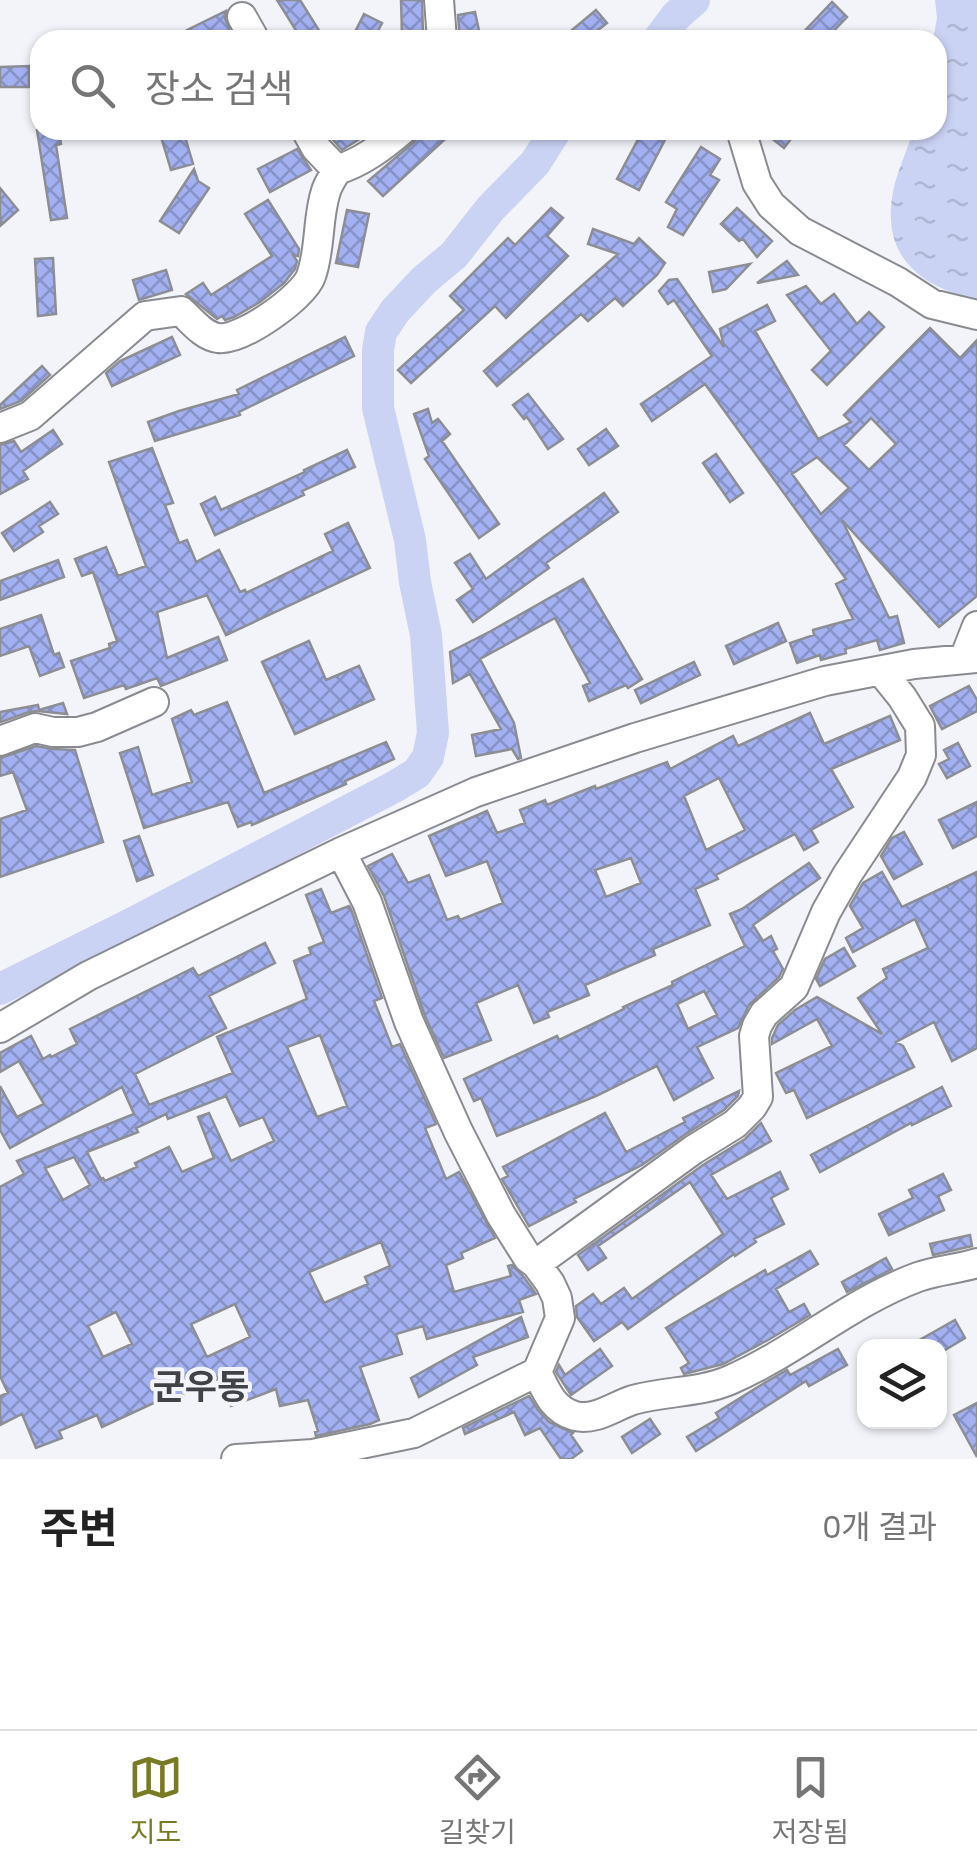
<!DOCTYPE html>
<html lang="ko">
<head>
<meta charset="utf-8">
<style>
  body { margin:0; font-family:"Exo 2","Noto Sans KR",sans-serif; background:#f2f2f2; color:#222 }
  .controls { position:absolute; right:30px; bottom:30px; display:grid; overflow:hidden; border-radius:20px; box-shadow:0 2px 8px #0004 }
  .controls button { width:90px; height:90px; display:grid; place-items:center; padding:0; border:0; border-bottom:2px solid #e0e0e0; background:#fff; color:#222; font:50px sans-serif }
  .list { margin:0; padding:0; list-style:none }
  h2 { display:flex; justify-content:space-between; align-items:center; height:130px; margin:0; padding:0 40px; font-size:42px }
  h2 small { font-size:32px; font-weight:400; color:#767676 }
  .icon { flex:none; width:55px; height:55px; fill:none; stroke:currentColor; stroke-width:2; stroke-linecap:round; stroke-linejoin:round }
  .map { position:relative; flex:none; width:977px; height:1459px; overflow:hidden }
  .search { position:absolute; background:#fff; box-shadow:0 2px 8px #0004; left:30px; right:30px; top:30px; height:110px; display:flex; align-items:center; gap:25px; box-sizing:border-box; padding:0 35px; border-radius:30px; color:#767676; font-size:38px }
  .sheet { height:270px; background:#fff }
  nav { display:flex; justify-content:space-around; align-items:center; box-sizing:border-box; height:140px; border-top:2px solid #e0e0e0; background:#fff; font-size:28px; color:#767676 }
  nav a { display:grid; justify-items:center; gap:5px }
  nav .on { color:#787b23 }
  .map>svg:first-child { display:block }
  .water { fill:url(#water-ripples) }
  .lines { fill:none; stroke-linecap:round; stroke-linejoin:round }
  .river { stroke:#cbd3f5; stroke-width:32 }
  .building { fill:url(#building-cross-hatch); stroke:#8d8e94; stroke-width:2.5; fill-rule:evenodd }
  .minor-casing { stroke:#898b90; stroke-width:32 }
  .minor { stroke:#fff; stroke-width:28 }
  .labels { text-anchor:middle; stroke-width:8; stroke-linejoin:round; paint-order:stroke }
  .quarter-label { font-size:35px; font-weight:bold; fill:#414247; stroke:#f3f4fa }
</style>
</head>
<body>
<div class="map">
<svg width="977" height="1459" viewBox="0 0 977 1459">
  <defs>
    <pattern id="water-ripples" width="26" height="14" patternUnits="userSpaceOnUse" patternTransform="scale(2.5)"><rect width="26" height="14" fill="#cbd3f5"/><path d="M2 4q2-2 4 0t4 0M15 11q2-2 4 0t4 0" fill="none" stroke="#afb6d3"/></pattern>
    <pattern id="building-cross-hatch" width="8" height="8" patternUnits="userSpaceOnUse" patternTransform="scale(2.5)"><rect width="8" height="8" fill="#a3b1f3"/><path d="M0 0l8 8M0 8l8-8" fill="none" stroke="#8691c6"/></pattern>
  </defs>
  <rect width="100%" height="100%" fill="#f3f4fa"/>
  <path class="water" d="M935 0H977V299C923 288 883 259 892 198 895 174 907 153 913 130H937V40H933L937 18Z"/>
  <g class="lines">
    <path class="river" d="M658 40 676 16 694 0
      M0 989 127 926 394 787 417 773 428 757 433 733 426 635 415 582 410 540 378 408V350L381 332 395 311 424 280 454 255 491 208 535 163 556 130"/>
  </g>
  <path class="building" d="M277 0H300L325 40H302Z
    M401 0H422L423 34 402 35Z
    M832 2 847 17 825 40H796Z
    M596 10 607 23 585 40H560Z
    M226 11 225 18 230 31 210 40H191L187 30Z
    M475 12 481 40H460L458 15Z
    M364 14 382 23 373 40H351Z
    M29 66V87H0V67Z
    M37 130H59L61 144 56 145 67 218 51 220Z
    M159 130H183L193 164 171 170Z
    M336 130H374L342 150 328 134Z
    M424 130H455L383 196 368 181 413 143Z
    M643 130H670L639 190 617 179Z
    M761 130H798L784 148Z
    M701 147 720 159 710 175 719 180 683 235 668 227 677 209 666 202Z
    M297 149 311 170 270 192 258 169Z
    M194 169 198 181 209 188 179 233 160 221Z
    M0 188 18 210 0 226Z
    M268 200 299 249 298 256 293 255 297 261 295 269 284 283 260 302 234 317 225 320 222 316 217 319 186 294 203 283 211 295 272 256 245 214Z
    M551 208 563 218 547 236 568 256 506 318 495 306 411 383 398 370 464 310 450 296 508 238 515 245Z
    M737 208 772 241 757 257 743 239 739 241 721 224Z
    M347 210 369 214 358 267 336 263Z
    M593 229 634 244 639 238 665 263 657 275 623 306 615 298 588 321 581 314 497 386 484 371 618 254 588 244Z
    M53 258 56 314 38 316 35 259Z
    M787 261 798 275 757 283Z
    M750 264 726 289 713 292 709 272Z
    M166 270 172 290 139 300 133 280Z
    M677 279 724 347 720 329 767 305 775 321 755 331 818 439 851 422 844 415 930 328 960 358 977 340V596L939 627 842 520 889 618 897 616 904 643 880 650 877 640 845 649 846 653 821 660 820 655 797 663 790 643 814 635 813 630 853 619 836 584 846 579 705 384 652 421 641 404 712 356 674 300 668 304 659 291 669 280ZM871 418 896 444 869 470 844 445ZM817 457 849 488 821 514 792 474Z
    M806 286 821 304 834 294 857 324 869 312 884 327 827 385 812 370 831 351 787 295Z
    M172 337 180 355 112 386 106 373 120 361Z
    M345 337 354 356 239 412 240 415 155 441 148 422 179 411 239 394 237 390Z
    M42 366 50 375 21 401 0 409V405Z
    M528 394 563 439 548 449 527 417 524 419 513 405Z
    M428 409 432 423 438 419 450 434 442 441 499 524 479 538 425 459 429 456 414 414Z
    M606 429 618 446 589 465 578 449Z
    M53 430 62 444 23 471 28 479 0 494V445L14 441 21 452Z
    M152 448 173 503 165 505 179 543 187 540 196 562 219 550 240 592 245 590 246 593 333 551 325 534 348 523 370 568 226 635 207 595 157 612 167 658 218 637 227 660 161 686 157 678 126 689 124 685 84 698 71 661 110 648 109 644 117 641 93 572 82 576 75 559 106 547 118 576 146 566 109 462Z
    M347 450 355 467 302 491 304 495 215 535 201 504 215 497 221 510 305 472 304 470Z
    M716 454 743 493 730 502 703 463Z
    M604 493 618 512 546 563 549 568 473 622 457 600 473 589 455 563 470 554 486 579Z
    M50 502 58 514 39 526 43 532 14 551 2 533Z
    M58 560 64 577 0 600V581Z
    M583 579 642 679 628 688 626 685 589 701 583 686 590 683 555 618 480 659 514 723 521 758 518 759 512 749 476 756 472 735 501 729 470 674 453 683 450 652 491 631Z
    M41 615 54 655 59 653 64 667 40 676 29 646 0 656V629Z
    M778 623 786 641 734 664 726 646Z
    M309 641 326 680 359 666 374 699 295 734 262 662Z
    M694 662 700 675 641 703 635 690Z
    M969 686 977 700V711L942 729 930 706Z
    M227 702 264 793 386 742 394 759 345 781 346 784 252 825 251 822 238 827 228 802 144 828 120 753 138 747 152 795 192 782 172 719 191 710 194 715Z
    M63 703 67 714 38 711 29 712 1 722 0 719V712L38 705 39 710Z
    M810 713 824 744 890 716 900 740 831 769 853 807 811 830 818 842 804 850 795 834 716 875 718 879 695 889 710 925 653 949 655 955 585 985 589 995 547 1012 549 1017 534 1023 518 985 476 1003 491 1040 444 1058 425 1016 384 896 368 866 392 854 408 883 429 875 447 920 458 916 460 920 503 903 487 861 446 876 429 836 487 811 497 833 525 823 520 810 545 800 547 805 595 786 596 789 667 762 670 769 733 736 738 746ZM719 778 745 830 706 850 684 796ZM631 858 641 883 606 897 595 870Z
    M958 743 970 766 947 778 939 764 949 759 944 750Z
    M36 746 53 749 75 750 103 842 0 877V819L27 810 13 772 0 776V758Z
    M977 802V836L953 848 939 820Z
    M904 832 922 864 894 879 881 856 892 838Z
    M139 836 153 875 137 881 124 841Z
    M809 863 820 878 753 925 763 941 771 936 777 949 773 951 783 969 779 977 749 1005 738 1028 697 1047 713 1078 674 1100 657 1066 596 1096 497 1136 481 1098 474 1101 464 1079 557 1036 559 1040 624 1009 623 1007 673 985 672 982 745 946 730 914 742 909ZM704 991 717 1015 688 1029 677 1004Z
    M882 872 902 907 977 872V1048L952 1061 934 1022 896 1042 903 1046 914 1067 807 1118 794 1090 786 1093 776 1073 832 1046 817 1019 772 1044V1038L778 1025 795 1010 817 997 882 1034 858 998 887 978 883 969 928 948 915 919 853 952 846 938 863 928 850 906 863 883Z
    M321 889 331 913 349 906 351 909 382 998 374 1001 392 1047 400 1044 436 1124 425 1128 446 1179 459 1172 495 1238 461 1253 463 1258 446 1265 454 1292 511 1276 508 1266 512 1265 523 1276 536 1294 519 1300 523 1312 427 1339 423 1326 396 1334 402 1354 360 1367 379 1420 370 1424 316 1436 315 1432 318 1431 308 1400 280 1406 276 1389 231 1406 220 1378 162 1404 160 1400 102 1427 97 1415 59 1431 62 1438 36 1448 22 1414 0 1425V1396L8 1393 0 1376V1187L24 1174 17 1161 134 1114 122 1087 10 1148 0 1130V1086L17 1117 44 1104 19 1061 0 1072V1053L31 1036 43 1059 50 1055 51 1057 77 1044 70 1029 193 968 198 976 265 943 275 963 209 996 226 1028 135 1074 149 1105 233 1073 217 1037 307 999 294 961 311 954 309 948 324 942 306 895ZM320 1035 347 1106 317 1117 287 1047ZM226 1096 240 1126 263 1117 274 1141 231 1161 209 1113 198 1117 214 1158 182 1172 169 1147 135 1163 137 1167 105 1181 103 1178 101 1179 87 1152 138 1132 136 1128 166 1114 168 1119ZM74 1157 90 1185 63 1200 45 1168ZM381 1242 390 1266 365 1277 368 1284 324 1303 309 1272ZM235 1304 250 1337 207 1357 191 1324ZM116 1312 132 1344 103 1357 88 1326Z
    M844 948 855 966 820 986 816 979 825 959Z
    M942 1087 951 1106 912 1125 911 1123 820 1172 811 1155Z
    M739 1091 738 1096 724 1110 683 1136 642 1165 574 1199 576 1202 529 1226 502 1179 508 1176 503 1167 605 1113 626 1152 685 1122 683 1118Z
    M761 1123 771 1141 711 1175 727 1199 780 1172 788 1189 771 1198 784 1224 754 1239 756 1242 735 1256 734 1254 628 1329 622 1322 594 1341 577 1317 576 1306 593 1294 601 1304 624 1288 632 1299 723 1234 690 1182 598 1246 606 1258 588 1270 578 1255 703 1165 745 1139Z
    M943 1174 951 1190 938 1196 944 1210 889 1235 879 1214 913 1198 909 1190Z
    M970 1235 972 1246 933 1255 930 1244Z
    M810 1251 818 1264 776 1289 789 1312 804 1304 810 1315 768 1340 723 1364 684 1374 681 1368 689 1363 666 1328 765 1270 767 1275Z
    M886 1258 892 1269 847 1292 842 1282Z
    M521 1317 528 1337 473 1357 477 1365 419 1397 411 1378Z
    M955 1320 965 1338 940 1353V1346H909Z
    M600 1349 612 1366 571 1395 556 1372 559 1365 565 1375Z
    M838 1349 847 1365 809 1386 806 1381 696 1451 687 1437 719 1418 716 1413 761 1385 787 1370 790 1375Z
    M529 1396 538 1410 549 1422 573 1433 571 1435 582 1451 571 1459H561L540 1428 525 1435 514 1412 465 1434 463 1428Z
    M977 1403V1457L954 1415Z
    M650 1419 660 1434 632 1453 622 1437Z"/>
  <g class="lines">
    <g class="minor-casing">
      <path id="minor" d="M439 0 442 40
        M242 17 255 40
        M306 130 316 148 337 170
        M741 130 757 183 771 205 800 231 898 282 932 304 977 315
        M0 428 30 416 145 316 181 311C192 321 203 336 218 338 240 342 304 297 311 276 321 248 317 218 326 191 328 184 333 177 337 170 362 162 382 147 402 130
        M964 659 977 626
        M0 741 35 728 53 732H78L97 727 154 702
        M341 852 367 902 409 1022 458 1131 501 1215 528 1258 536 1264 550 1283 557 1298 560 1318 537 1372C546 1391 553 1410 575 1416 596 1421 614 1406 633 1400 664 1391 700 1393 730 1380 795 1352 850 1302 918 1277 937 1270 958 1269 977 1263
        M0 1028 88 976 341 852 476 792 635 738 825 681 914 664 977 658
        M536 1264 693 1150 735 1124 752 1107 758 1097 754 1036 757 1026 764 1014 794 987 826 912 847 875 912 777 921 755 920 726 902 697 881 671
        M236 1459 313 1454 414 1433 537 1372"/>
    </g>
    <use href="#minor" class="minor"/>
  </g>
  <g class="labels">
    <g class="quarter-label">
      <text x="201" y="1399">군우동</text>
    </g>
  </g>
</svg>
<div class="controls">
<button><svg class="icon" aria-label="layers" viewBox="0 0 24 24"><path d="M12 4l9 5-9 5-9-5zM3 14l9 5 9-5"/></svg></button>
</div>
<div class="search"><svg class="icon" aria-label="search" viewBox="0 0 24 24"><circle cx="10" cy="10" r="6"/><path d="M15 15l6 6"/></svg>장소 검색</div>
</div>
<section class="sheet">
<h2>주변<small>0개 결과</small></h2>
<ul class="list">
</ul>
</section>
<nav>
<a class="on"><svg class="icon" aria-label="map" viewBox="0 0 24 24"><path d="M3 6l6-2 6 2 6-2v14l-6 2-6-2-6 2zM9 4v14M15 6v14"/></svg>지도</a>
<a><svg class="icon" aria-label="directions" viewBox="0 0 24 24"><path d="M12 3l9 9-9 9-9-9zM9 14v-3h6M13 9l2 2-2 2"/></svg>길찾기</a>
<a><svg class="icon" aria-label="saved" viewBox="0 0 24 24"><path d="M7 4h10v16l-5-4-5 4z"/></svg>저장됨</a>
</nav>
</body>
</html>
